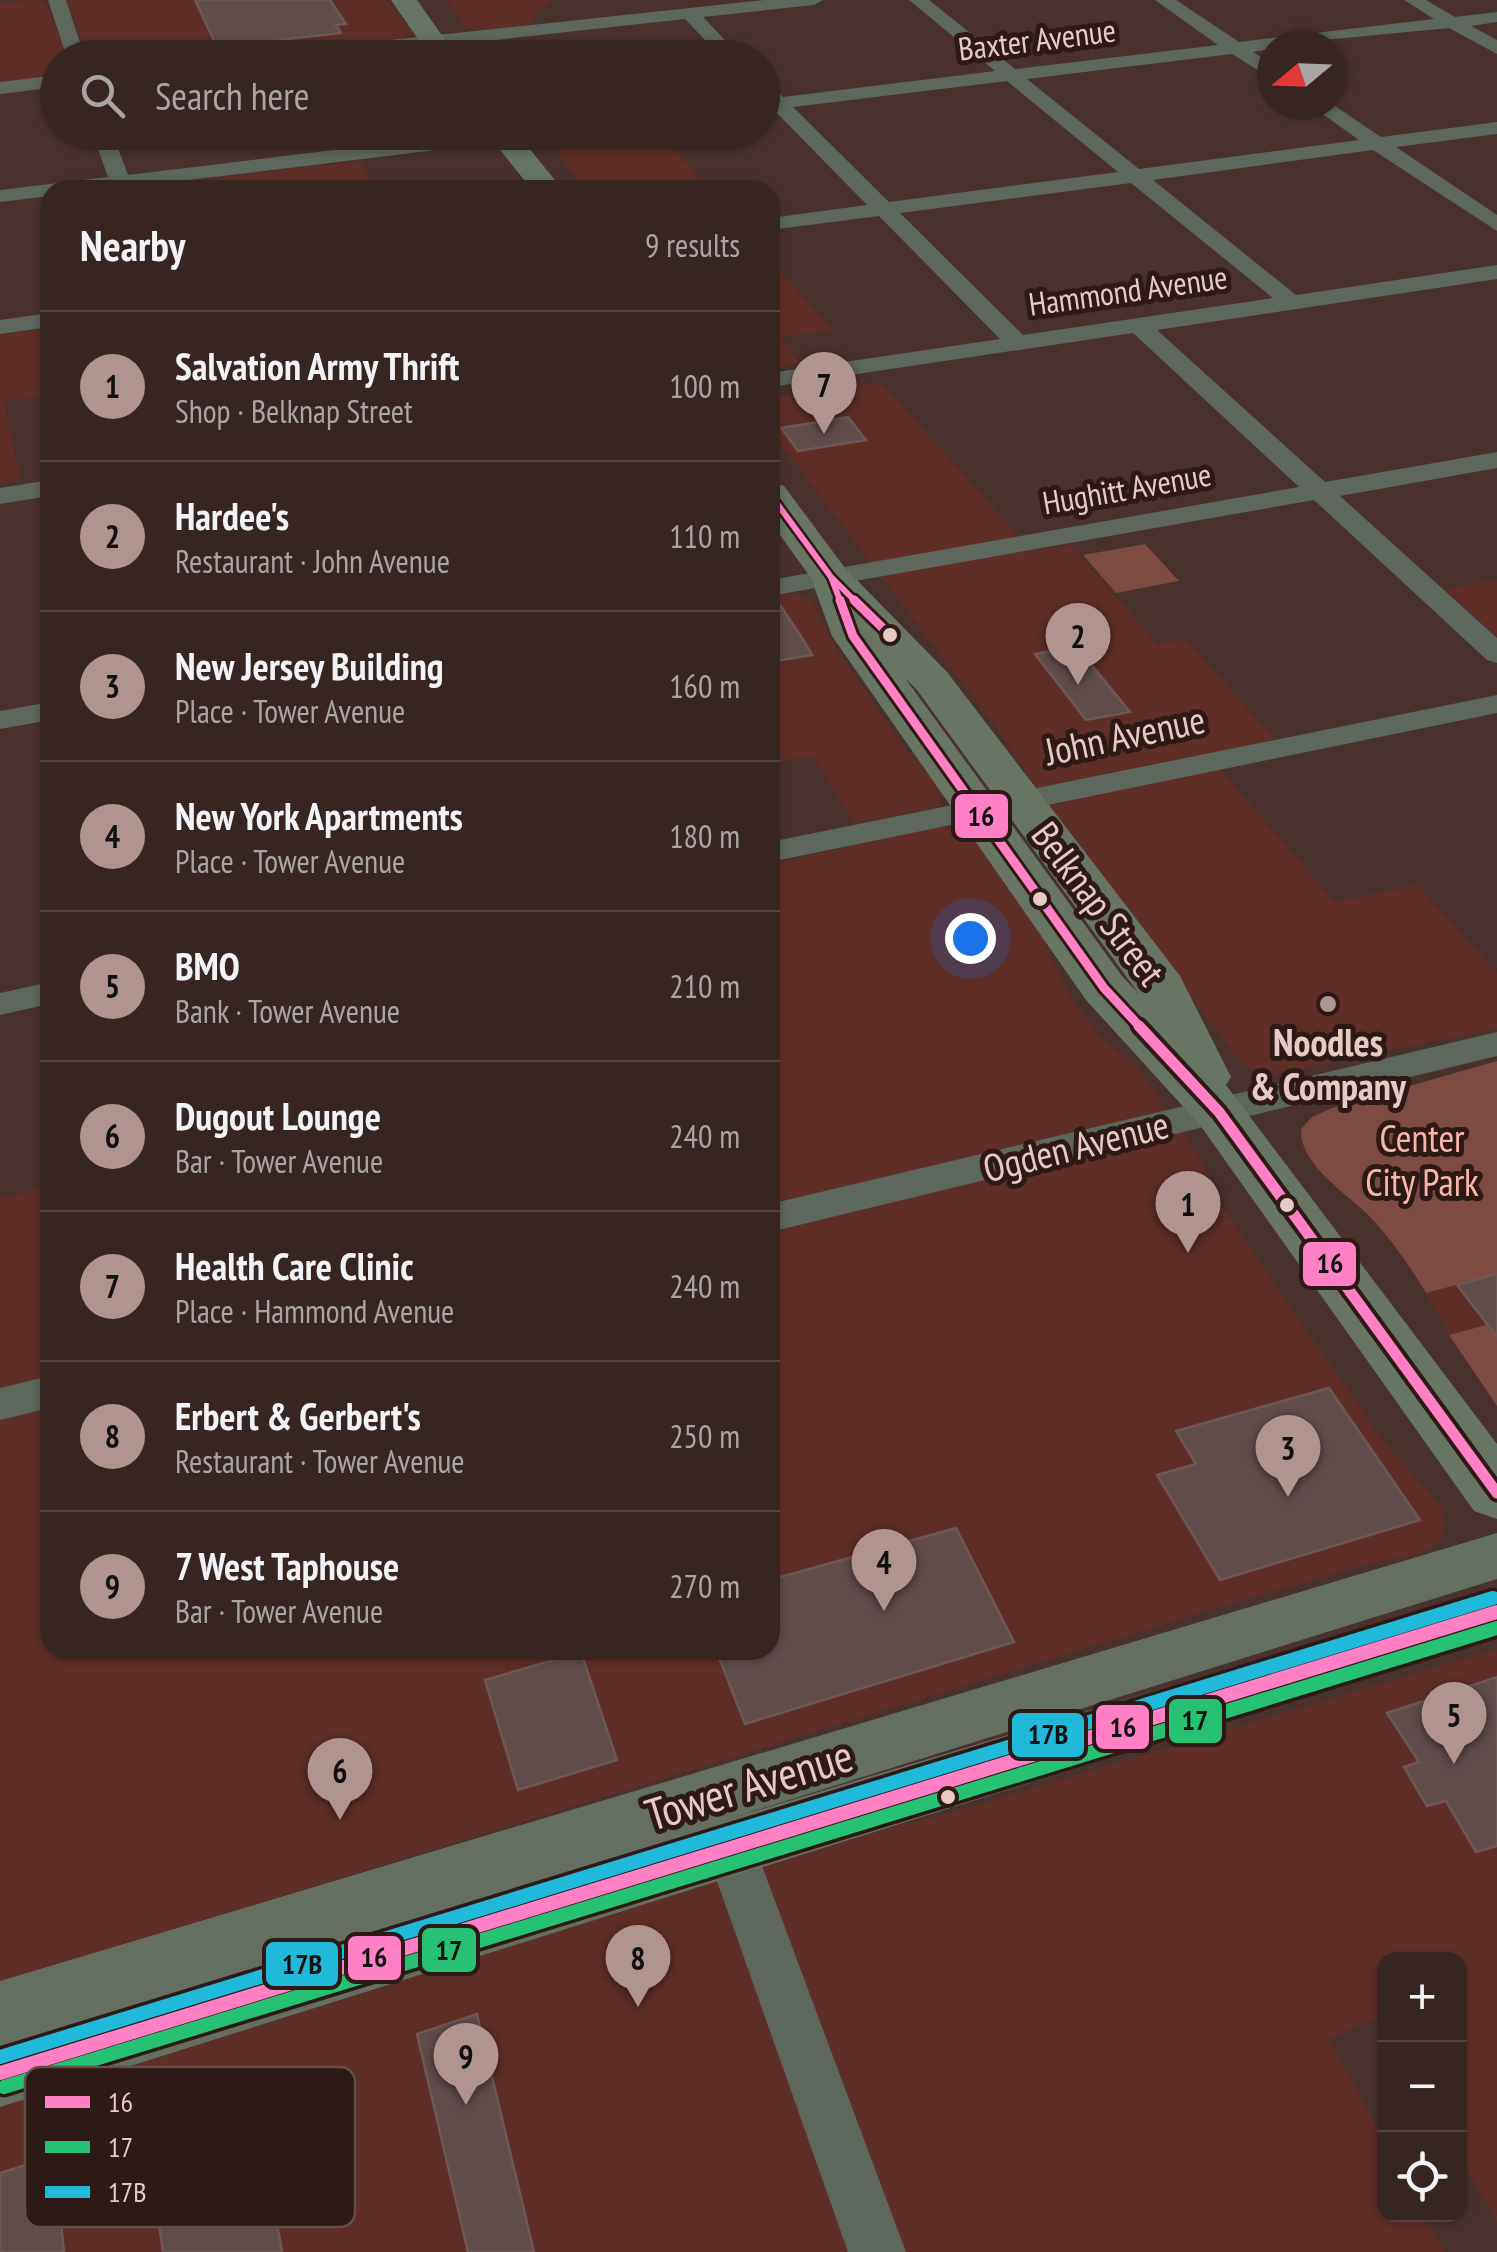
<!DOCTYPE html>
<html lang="en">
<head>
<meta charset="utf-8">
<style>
  body { margin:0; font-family:"PT Sans Narrow",sans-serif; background:#3e2d2a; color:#f1f3f6 }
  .controls { position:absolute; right:30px; bottom:30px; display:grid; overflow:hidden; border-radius:20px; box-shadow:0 2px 8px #0004 }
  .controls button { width:90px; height:90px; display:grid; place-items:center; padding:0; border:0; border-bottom:2px solid #514240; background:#372522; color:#f1f3f6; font:50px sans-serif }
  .compass { position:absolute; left:1257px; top:30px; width:90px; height:90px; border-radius:50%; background:#372522; box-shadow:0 2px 8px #0004; rotate:251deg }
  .you { position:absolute; left:970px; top:938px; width:35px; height:35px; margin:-25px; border:8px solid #fff; border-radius:50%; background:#1a73e8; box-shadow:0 0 0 15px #1a73e833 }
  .badge { display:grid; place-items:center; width:65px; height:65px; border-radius:50%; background:#b09490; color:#111; font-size:32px; font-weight:700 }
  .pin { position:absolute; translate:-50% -82px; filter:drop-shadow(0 2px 5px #0008) }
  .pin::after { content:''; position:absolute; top:52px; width:35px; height:30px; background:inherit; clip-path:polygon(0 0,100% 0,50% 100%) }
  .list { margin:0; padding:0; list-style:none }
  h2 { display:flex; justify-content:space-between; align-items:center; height:130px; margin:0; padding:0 40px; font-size:42px }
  h2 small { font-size:32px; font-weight:400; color:#aaa5a5 }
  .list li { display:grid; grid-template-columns:65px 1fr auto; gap:30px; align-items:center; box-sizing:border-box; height:150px; padding:0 40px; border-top:2px solid #514240 }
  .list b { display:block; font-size:38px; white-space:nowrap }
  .list p { margin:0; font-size:32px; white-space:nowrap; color:#aaa5a5 }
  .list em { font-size:32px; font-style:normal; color:#aaa5a5 }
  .icon { flex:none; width:55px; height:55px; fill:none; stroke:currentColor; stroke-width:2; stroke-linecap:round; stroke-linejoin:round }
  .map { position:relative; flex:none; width:1497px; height:2252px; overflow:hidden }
  .search { position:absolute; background:#372522; box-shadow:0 2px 8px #0004; left:40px; top:40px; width:740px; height:110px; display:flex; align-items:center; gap:25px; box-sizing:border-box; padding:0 35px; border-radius:55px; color:#aaa5a5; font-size:38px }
  .panel { position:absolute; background:#372522; box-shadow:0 2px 8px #0004; left:40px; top:180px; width:740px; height:1480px; border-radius:30px }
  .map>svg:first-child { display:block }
  .built { fill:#5f2f27 }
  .green { fill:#7d4b42 }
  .building { fill:#614c4c; stroke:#6d5857; stroke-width:2.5 }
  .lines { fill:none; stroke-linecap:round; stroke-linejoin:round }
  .minor { fill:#5e675d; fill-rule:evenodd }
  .major { fill:#646f61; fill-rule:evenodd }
  .highway { fill:#687565; fill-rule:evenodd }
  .bus-1-far3-casing { stroke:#2d1915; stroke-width:11 }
  .bus-1-far2-casing { stroke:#2d1915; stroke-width:15 }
  .bus-1-far1-casing { stroke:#2d1915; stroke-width:19 }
  .bus-1-casing { stroke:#2d1915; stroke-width:21 }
  .bus-2-casing { stroke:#2d1915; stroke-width:21 }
  .bus-3-casing { stroke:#2d1915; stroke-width:21 }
  .bus-1-far3 { stroke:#ff80c5; stroke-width:6 }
  .bus-1-far2 { stroke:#ff80c5; stroke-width:9 }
  .bus-1-far1 { stroke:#ff80c5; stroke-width:11 }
  .bus-1 { stroke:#ff80c5; stroke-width:14 }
  .bus-2 { stroke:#26c172; stroke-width:14 }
  .bus-3 { stroke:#20b9da; stroke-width:14 }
  .bus-dot { fill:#e7cac5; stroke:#2d1915; stroke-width:4 }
  .poi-dot { fill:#b09490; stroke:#2d1915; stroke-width:4 }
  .labels { text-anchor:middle; stroke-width:10; stroke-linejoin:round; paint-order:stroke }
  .far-street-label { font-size:32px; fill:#e7cac5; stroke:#2d1915 }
  .street-label { font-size:38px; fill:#e7cac5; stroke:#2d1915 }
  .poi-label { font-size:38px; font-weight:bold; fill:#e7cac5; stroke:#2d1915 }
  .park-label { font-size:38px; fill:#f8b6aa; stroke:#2d1915 }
  .near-street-label { font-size:45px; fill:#e7cac5; stroke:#2d1915 }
  .key { fill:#2d1915; stroke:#654e4a; stroke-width:2.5 }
  .key-label { font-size:28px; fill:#e7cac5 }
  .line-badge { stroke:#2d1915; stroke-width:4 }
  .pale-badge-label { font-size:28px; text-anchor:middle; font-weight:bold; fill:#111 }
</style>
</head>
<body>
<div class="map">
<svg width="1497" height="2252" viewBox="0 0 1497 2252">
  <rect width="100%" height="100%" fill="#49312e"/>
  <path class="built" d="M32 0 45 1 68 57 58 58 57 77 0 83V3Z
    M66 0H386L413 33 398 40 226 57H87Z
    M446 0H551V1L536 11 532 25 479 31 468 29Z
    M559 133H660L710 190H589L544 138Z
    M360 161 377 190H144L162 184Z
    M770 259 832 330 781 337 801 364 770 369Z
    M50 328V395L4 402 20 480 0 484V335Z
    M881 382 1032 551 1070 545 1158 644 1185 639 1275 739 1207 755 1335 902 1417 885 1497 973V1029L1278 1073H1263L1241 1063 1057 821 1001 734 770 430V398Z
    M1497 580V638L1445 589Z
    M783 592 812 600 834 645 906 750 943 790 939 806 855 824 813 756 770 763V597Z
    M932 828H954L973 836 1044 940 1068 993 1099 1035 1140 1070 1204 1166 1222 1207 1382 1439 1440 1505 1446 1524 1440 1541 1419 1554 1364 1565 1236 1602 0 1983V1199L50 1187V1650H770V864Z
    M1497 1274V1322L1449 1335 1426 1293Z
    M1497 1649V2223L1460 2155V1960H1384V2020L1382 2016 1329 2039 1384 2140V2214L1425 2215 1445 2252H0V2107L862 1833 940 1816Z"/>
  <path class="green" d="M1145 544 1179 581 1116 593 1083 555Z
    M1497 1061V1274L1426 1293C1411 1268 1394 1243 1374 1221 1352 1196 1299 1167 1301 1129L1312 1117 1332 1108Z
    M1497 1322V1406L1449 1335Z"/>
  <path class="building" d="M195 0H330L346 24 336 25 341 33 217 47Z
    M848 417 866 440 798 451 781 428Z
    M776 599 804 641 812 655 770 662V600Z
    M1076 646 1130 712 1086 720 1035 654Z
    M1497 1274V1337L1457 1285Z
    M1329 1388 1420 1520 1220 1580 1157 1475 1196 1464 1176 1431Z
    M956 1528 1014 1642 745 1724 716 1650H770V1580Z
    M581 1652 617 1760 518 1790 485 1680Z
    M1497 1677V1846L1476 1852 1446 1801 1427 1806 1404 1767 1419 1762 1387 1713Z
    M477 2014 534 2252H468L450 2175 417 2034Z
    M253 2088 282 2252H163L145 2122Z
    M54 2156 64 2252H0V2173Z"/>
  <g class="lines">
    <path class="minor" d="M48 0H66L85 58H67Z
      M765 0H823L814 5 703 17 742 58H722L685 19 333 58H268L277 52Z
      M909 0H929L1015 69 1218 45 1155 0H1176L1239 42 1434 19 1404 0H1426L1455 17 1497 12V22L1471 26 1497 40V54L1449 28 1272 45V49L1253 52 1272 65V79L1232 54 1027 79 1139 169 1359 140 1310 105 1332 104 1381 137 1497 122V134L1396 147 1497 215V231L1373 150 1153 180 1296 295 1497 265V279L1157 330 1325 482 1497 452V468L1340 496 1497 638V663L1487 660 1314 500 770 596V580L1299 487 1133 333 770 387V373L1000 339 879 216 770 230V218L867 205 773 109 762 111V89H775L783 97 995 71ZM1007 81 1118 172 889 202 793 107ZM1131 183 1273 298 1023 335 900 213Z
      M58 75V87L0 94V82Z
      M92 132H112L128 175 481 132H545L535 138 132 187 133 190H50V196L0 202V190L108 177Z
      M50 313V327L0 334V320Z
      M50 480V496L0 504V488Z
      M1497 695V713L770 862V842Z
      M50 702V720L0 729V711Z
      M50 982V1004L0 1015V993Z
      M1497 1032V1056L770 1232V1204Z
      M50 1376V1408L0 1420V1388Z
      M731 1827 749 1834 756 1850 906 2252H848L706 1850 713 1834Z"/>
    <path class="major" d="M1497 1533V1579L725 1820 1497 1588V1636L0 2107V1981Z"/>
    <path class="highway" d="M391 0H417L458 58H431Z
      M486 132H516L563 190H532Z
      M770 482 784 486 845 568 947 672 1180 976 1231 1077 1226 1085 1497 1444V1519L1474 1511 1200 1125 1086 1000 832 636 811 578 770 521ZM905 678 917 690 1139 994 1122 976Z"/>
    <g class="bus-1-far3-casing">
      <path id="bus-1-far3" d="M770 494 831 577 857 603
        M831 577 841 603"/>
    </g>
    <g class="bus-1-far2-casing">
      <path id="bus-1-far2" d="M840 600 853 636 1104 988 1142 1029
        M854 600 892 637"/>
    </g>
    <g class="bus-1-far1-casing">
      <path id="bus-1-far1" d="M1139 1026 1219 1112 1497 1493"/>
    </g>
    <g class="bus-1-casing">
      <path id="bus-1" d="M0 2073 1497 1612"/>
    </g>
    <g class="bus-2-casing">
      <path id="bus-2" d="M4 2087 1497 1628"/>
    </g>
    <g class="bus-3-casing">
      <path id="bus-3" d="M0 2057 1493 1598"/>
    </g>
    <use href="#bus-1-far3" class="bus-1-far3"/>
    <use href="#bus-1-far2" class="bus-1-far2"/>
    <use href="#bus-1-far1" class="bus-1-far1"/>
    <use href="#bus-1" class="bus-1"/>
    <use href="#bus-2" class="bus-2"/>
    <use href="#bus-3" class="bus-3"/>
  </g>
  <g class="bus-dot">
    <circle cx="890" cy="635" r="9"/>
    <circle cx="1040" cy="899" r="9"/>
    <circle cx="1287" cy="1205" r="9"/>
    <circle cx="948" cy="1797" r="9"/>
  </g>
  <circle class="poi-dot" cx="1328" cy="1004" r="10"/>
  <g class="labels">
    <g class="far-street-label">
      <text transform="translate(1037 40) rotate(-7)" y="11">Baxter Avenue</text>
      <text transform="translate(1128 291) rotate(-8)" y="11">Hammond Avenue</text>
      <text transform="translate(1127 489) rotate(-10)" y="11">Hughitt Avenue</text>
    </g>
    <g class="street-label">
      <text transform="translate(1125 736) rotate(-12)" y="13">John Avenue</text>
      <text transform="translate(1098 904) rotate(53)" y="13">Belknap Street</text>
      <text transform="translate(1076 1147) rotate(-14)" y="13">Ogden Avenue</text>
    </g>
    <g class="poi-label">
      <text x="1328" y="1056">Noodles<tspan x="1328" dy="44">&amp; Company</tspan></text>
    </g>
    <g class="park-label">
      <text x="1422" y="1152">Center<tspan x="1422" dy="44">City Park</tspan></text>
    </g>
    <g class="near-street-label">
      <text transform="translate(749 1785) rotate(-17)" y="16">Tower Avenue</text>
    </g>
  </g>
  <rect x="25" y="2067" width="330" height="160" rx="15" class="key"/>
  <rect x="45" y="2096" width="45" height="12" fill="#ff80c5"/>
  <rect x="45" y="2141" width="45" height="12" fill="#26c172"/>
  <rect x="45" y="2186" width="45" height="12" fill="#20b9da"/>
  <g class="key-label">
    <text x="108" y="2112">16</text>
    <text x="108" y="2157">17</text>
    <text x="108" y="2202">17B</text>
  </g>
  <g class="line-badge">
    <rect x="953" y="792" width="57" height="48" rx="10" fill="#ff80c5"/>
    <rect x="1301" y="1240" width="57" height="48" rx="10" fill="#ff80c5"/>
    <rect x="1167" y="1697" width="57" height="48" rx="10" fill="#26c172"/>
    <rect x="1094" y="1703" width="57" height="48" rx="10" fill="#ff80c5"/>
    <rect x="1010" y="1711" width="76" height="48" rx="10" fill="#20b9da"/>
    <rect x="420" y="1926" width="58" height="48" rx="10" fill="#26c172"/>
    <rect x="346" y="1934" width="57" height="48" rx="10" fill="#ff80c5"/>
    <rect x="264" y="1940" width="76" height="48" rx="10" fill="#20b9da"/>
  </g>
  <g class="pale-badge-label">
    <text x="981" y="826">16</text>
    <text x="1330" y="1273">16</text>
    <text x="1195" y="1730">17</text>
    <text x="1123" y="1737">16</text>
    <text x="1048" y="1744">17B</text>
    <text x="449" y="1960">17</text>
    <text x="374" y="1967">16</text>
    <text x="302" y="1974">17B</text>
  </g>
</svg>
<div class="controls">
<button>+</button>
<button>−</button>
<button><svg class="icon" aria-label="locate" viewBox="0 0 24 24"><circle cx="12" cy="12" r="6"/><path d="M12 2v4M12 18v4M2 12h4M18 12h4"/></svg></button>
</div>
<svg class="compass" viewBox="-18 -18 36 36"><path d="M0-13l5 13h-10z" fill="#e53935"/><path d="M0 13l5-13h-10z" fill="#aaa5a5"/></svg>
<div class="you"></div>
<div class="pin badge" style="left:1188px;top:1253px">1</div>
<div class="pin badge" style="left:1078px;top:685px">2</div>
<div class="pin badge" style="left:1288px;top:1497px">3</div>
<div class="pin badge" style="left:884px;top:1611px">4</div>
<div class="pin badge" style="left:1454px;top:1764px">5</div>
<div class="pin badge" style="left:340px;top:1820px">6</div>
<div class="pin badge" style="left:824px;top:434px">7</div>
<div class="pin badge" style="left:638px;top:2007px">8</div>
<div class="pin badge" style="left:466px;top:2105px">9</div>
<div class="search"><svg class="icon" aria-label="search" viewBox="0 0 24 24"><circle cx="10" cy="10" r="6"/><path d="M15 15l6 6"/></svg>Search here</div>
<section class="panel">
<h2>Nearby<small>9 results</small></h2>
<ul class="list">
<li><span class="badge">1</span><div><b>Salvation Army Thrift</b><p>Shop · Belknap Street</p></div><em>100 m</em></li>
<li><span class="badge">2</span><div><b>Hardee's</b><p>Restaurant · John Avenue</p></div><em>110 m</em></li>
<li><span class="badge">3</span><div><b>New Jersey Building</b><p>Place · Tower Avenue</p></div><em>160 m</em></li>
<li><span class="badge">4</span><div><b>New York Apartments</b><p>Place · Tower Avenue</p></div><em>180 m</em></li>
<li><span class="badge">5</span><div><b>BMO</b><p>Bank · Tower Avenue</p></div><em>210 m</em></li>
<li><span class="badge">6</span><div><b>Dugout Lounge</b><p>Bar · Tower Avenue</p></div><em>240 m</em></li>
<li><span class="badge">7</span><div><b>Health Care Clinic</b><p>Place · Hammond Avenue</p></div><em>240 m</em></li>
<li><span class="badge">8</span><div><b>Erbert &amp; Gerbert's</b><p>Restaurant · Tower Avenue</p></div><em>250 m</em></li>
<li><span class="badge">9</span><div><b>7 West Taphouse</b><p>Bar · Tower Avenue</p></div><em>270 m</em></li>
</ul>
</section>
</div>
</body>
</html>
